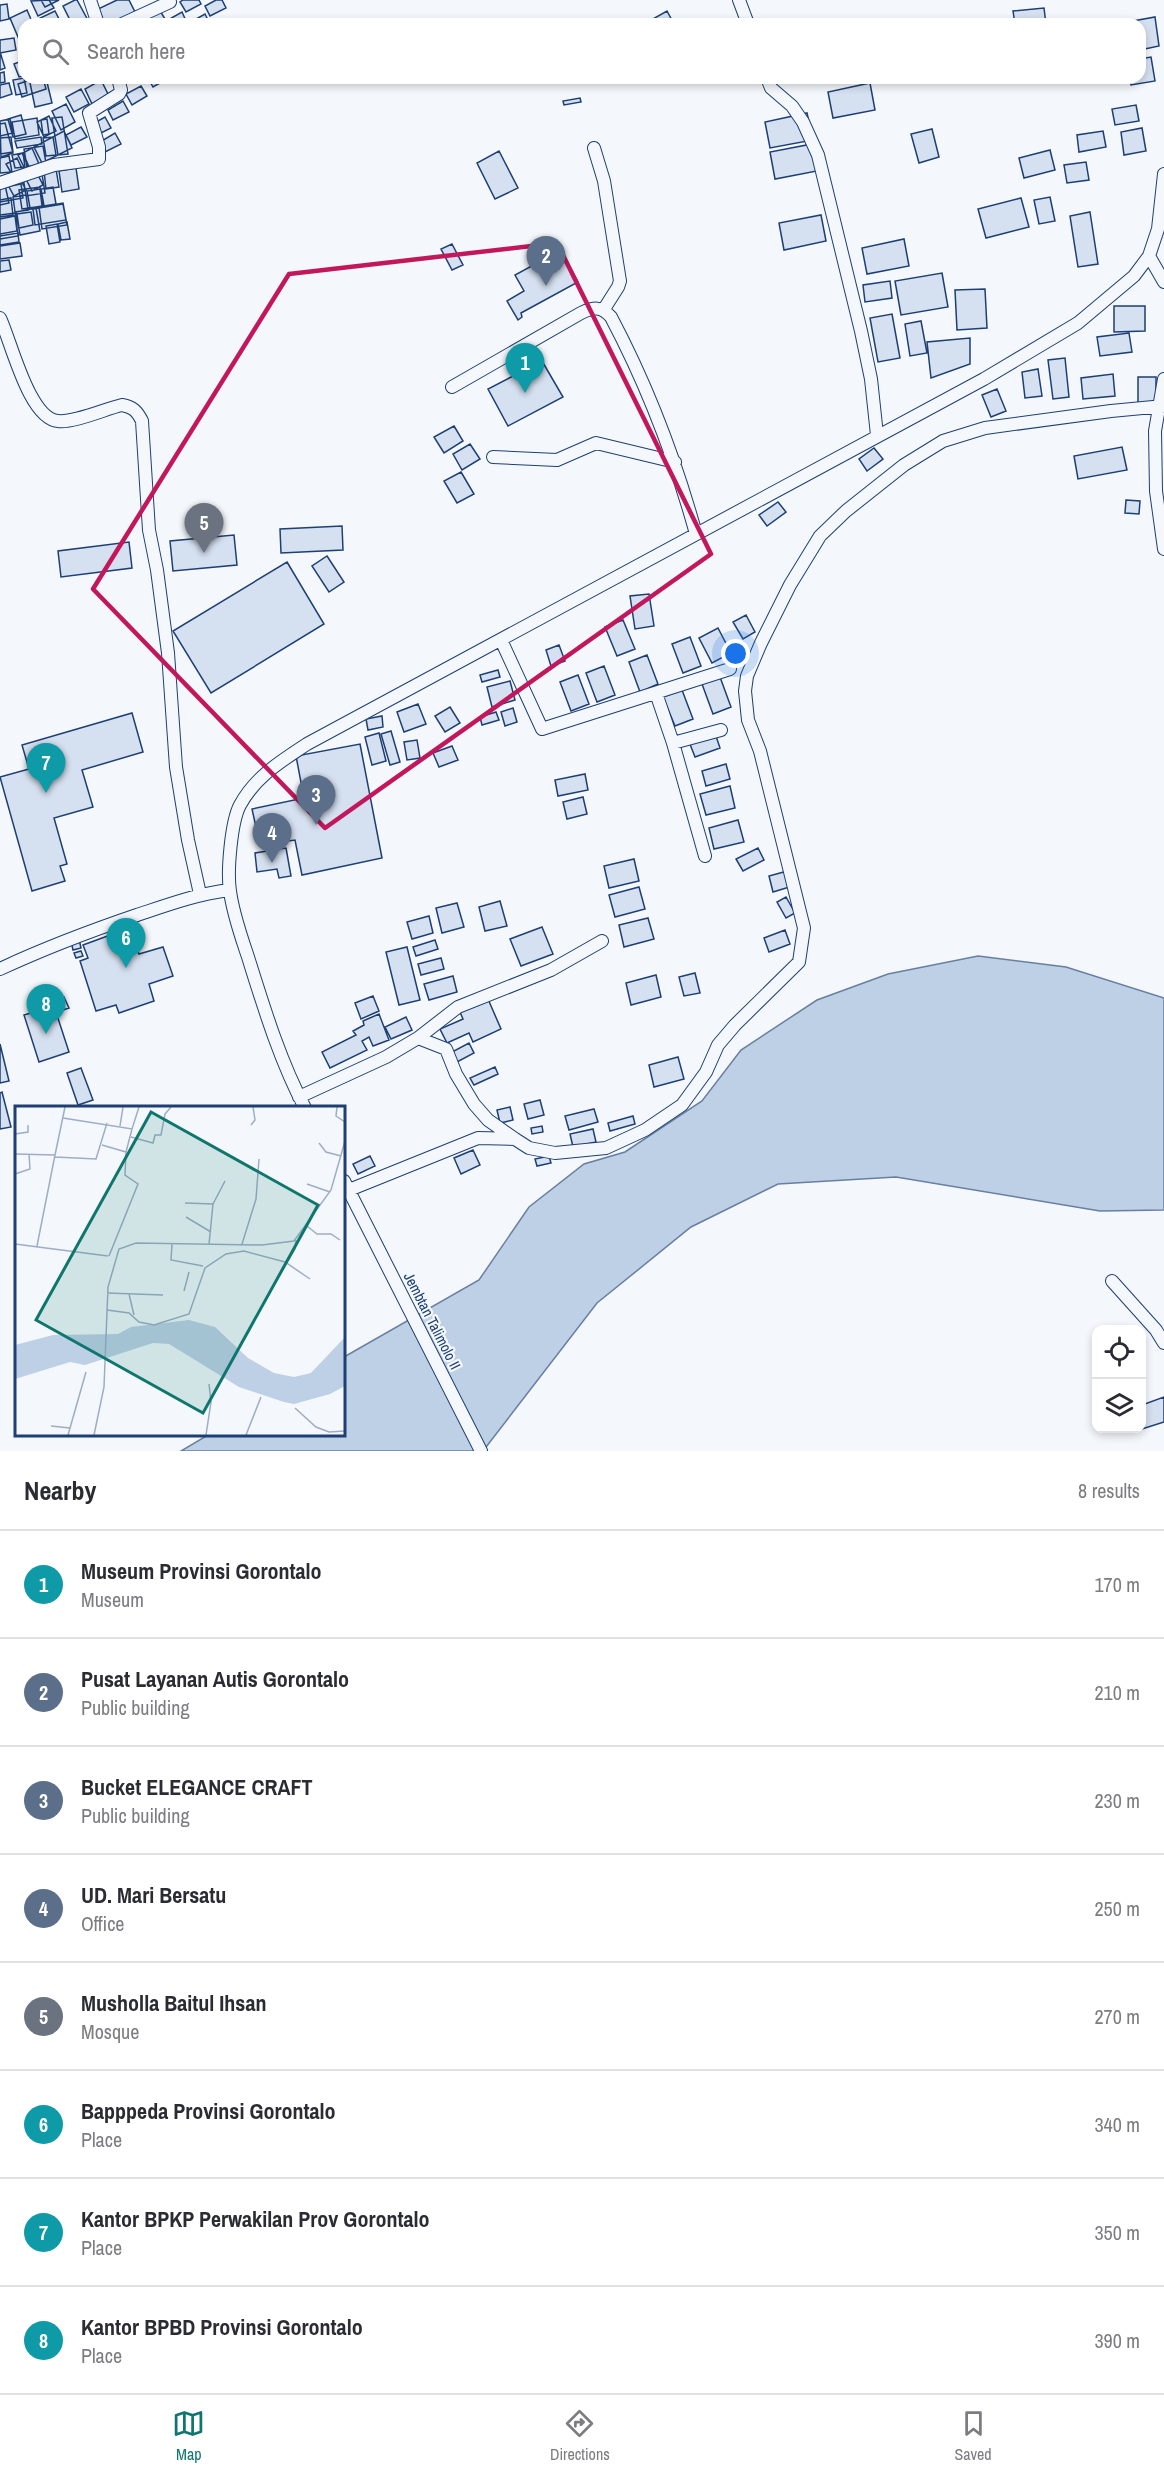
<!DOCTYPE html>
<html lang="en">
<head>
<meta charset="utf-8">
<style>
  body { margin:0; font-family:"Archivo Narrow",sans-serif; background:#f2f2f3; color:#2b2b33 }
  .controls { position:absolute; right:18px; bottom:18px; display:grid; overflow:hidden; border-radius:12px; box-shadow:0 3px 9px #0003 }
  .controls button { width:54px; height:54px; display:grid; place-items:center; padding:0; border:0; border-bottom:2px solid #e1e1e2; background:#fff; color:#2b2b33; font:30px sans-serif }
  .you { position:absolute; left:736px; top:654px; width:21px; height:21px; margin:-15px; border:4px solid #fff; border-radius:50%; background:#1a73e8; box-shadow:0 0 0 9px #1a73e833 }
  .badge { display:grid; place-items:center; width:39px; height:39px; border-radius:50%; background:#0f766e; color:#fff; font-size:20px; font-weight:700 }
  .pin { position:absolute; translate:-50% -50px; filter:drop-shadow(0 2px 3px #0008) }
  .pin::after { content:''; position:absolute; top:32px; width:21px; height:18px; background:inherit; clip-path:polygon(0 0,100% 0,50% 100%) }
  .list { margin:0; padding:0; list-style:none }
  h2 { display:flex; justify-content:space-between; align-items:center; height:78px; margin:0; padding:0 24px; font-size:26px }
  h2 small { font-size:20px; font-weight:400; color:#7c7c81 }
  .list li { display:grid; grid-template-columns:39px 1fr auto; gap:18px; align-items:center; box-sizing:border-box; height:108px; padding:0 24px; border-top:2px solid #e1e1e2 }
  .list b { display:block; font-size:22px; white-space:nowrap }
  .list p { margin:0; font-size:20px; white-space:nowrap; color:#7c7c81 }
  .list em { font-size:20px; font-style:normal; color:#7c7c81 }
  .icon { flex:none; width:33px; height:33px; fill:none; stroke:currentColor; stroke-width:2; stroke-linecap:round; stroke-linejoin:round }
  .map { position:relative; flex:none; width:1164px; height:1451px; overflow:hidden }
  .search { position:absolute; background:#fff; box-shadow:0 3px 9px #0003; left:18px; right:18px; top:18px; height:66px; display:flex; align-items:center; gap:15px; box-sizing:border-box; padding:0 21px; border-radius:18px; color:#7c7c81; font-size:22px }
  .sheet { height:942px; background:#fff }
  nav { display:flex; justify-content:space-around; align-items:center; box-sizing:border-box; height:84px; border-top:2px solid #e1e1e2; background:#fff; font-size:16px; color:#7c7c81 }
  nav a { display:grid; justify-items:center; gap:3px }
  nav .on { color:#0f766e }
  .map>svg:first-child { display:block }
  .water { fill:#bed0e5; stroke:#687fa3; stroke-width:1.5 }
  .building { fill:#d5e0f0; stroke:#1d3f73; stroke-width:1.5 }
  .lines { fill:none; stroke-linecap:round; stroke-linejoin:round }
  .street-casing { stroke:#1d3f73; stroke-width:14 }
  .street { stroke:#f4f7fb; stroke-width:12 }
  .marked { fill:none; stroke:#c2185b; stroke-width:4.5; stroke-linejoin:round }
  .labels { text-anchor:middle; stroke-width:4.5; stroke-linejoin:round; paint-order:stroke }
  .street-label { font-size:15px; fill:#1d3f73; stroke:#f4f7fb }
  .inset-road { fill:none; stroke:#9eadc5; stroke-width:1.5 }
  .view { fill:#0f766e; fill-opacity:0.15; stroke:#0f766e; stroke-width:3 }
  .inset-edge { fill:none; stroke:#1d3f73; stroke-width:3 }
</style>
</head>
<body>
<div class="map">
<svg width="1164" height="1451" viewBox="0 0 1164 1451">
  <rect width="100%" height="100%" fill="#f4f7fb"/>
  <path class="water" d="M978 956 1066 967 1164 998V1210L1100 1211 896 1177 778 1184 691 1227 597 1303 483 1451H181L208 1435 344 1434V1357L479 1280 529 1207 584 1164 625 1152 702 1101 741 1050 817 1000 888 974Z"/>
  <path class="building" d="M41 0H59L45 7Z
    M49 0 54 8 38 16 31 1Z
    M75 0H77L90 24H72L63 6Z
    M117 0H129L135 12 112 24H105L98 9Z
    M183 0H199L201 4 186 12 180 2Z
    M216 0H222L226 8 210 16 205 6Z
    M7 4 9 19 0 21V5Z
    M1044 8 1046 24H1015L1013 11Z
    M159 9 165 19 156 24H147L144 17Z
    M27 10 33 24H24V43L21 44 10 18Z
    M55 11 60 21 54 24H38L36 20Z
    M667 11 674 24H644Z
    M182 12 187 23 168 24 166 21Z
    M205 14 210 24H190L189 23Z
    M1155 17 1159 46 1140 50V24L1122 23Z
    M14 38 16 50 0 53V40Z
    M0 52 5 68 0 70Z
    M1151 57 1155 81 1131 85 1129 78H1140V59Z
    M24 60V76L19 77 14 64Z
    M4 72 5 82 0 83V73Z
    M24 78 27 93 16 95 13 80Z
    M29 78H46L52 103 35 107Z
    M36 78H43L46 89 22 97 18 84Z
    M148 78H169L153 87Z
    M101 80 109 96 92 104 85 89Z
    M9 83 12 94 0 98V85Z
    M870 83 875 110 833 118 828 92Z
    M141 86 147 96 132 105 126 94Z
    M81 89 89 104 74 112 66 97Z
    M580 98 581 102 564 105 563 101Z
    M123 101 129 112 113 120 108 110Z
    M66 104 75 122 61 130 52 111Z
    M1136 105 1139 121 1115 125 1112 109Z
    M807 113 813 140 770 148 765 122Z
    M21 115 26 134 13 137 8 119Z
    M49 116 56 131 44 137 37 122Z
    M62 117 68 154 58 155 52 118Z
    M105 117 111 128 95 136 89 126Z
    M37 118 39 135 15 139 12 122Z
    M10 119 13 133 0 136V121Z
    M47 119 49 134 43 135 41 120Z
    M5 123 13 153 1 157 0 124Z
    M81 127 87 137 71 145 66 135Z
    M1142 128 1146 151 1124 155 1121 132Z
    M932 129 939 157 919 163 911 134Z
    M64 131 72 148 42 163 34 147Z
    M1103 131 1106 147 1079 152 1077 135Z
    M115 133 121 144 105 152 100 142Z
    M11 137 13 152 0 154V138Z
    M41 137 42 144 17 148 15 141Z
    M53 137 56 155 46 156 43 138Z
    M812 144 817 171 775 179 770 152Z
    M43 146 46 163 27 167 24 149Z
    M32 148 39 164 30 169 23 153Z
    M1050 150 1055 170 1024 178 1019 158Z
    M499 151 518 188 495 199 477 163Z
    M22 153 29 168 25 169 18 155Z
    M23 153 25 167 15 168 12 155Z
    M9 156 12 172 0 173V158Z
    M17 158 23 171 13 176 6 164Z
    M1086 162 1089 180 1067 183 1064 165Z
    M76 168 79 189 62 192 59 171Z
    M56 169 59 187 46 189 44 171Z
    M36 171 43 185 32 191 25 177Z
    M42 174 45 193 26 196 23 177Z
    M20 179 26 190 14 196 8 185Z
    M21 184 23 198 0 202V188Z
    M5 185 9 203 0 205V186Z
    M40 187 43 206 22 209 19 190Z
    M53 187 56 204 44 206 41 189Z
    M40 189 42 206 30 208 27 191Z
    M26 195 28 210 15 212 13 197Z
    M1050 197 1055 221 1039 224 1034 200Z
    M11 198 13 215 0 217V200Z
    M1021 198 1029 227 986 238 978 209Z
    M63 203 67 225 42 229 39 207Z
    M63 204 66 220 35 225 33 209Z
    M36 208 40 231 20 235 16 212Z
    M31 212 33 225 19 228 17 214Z
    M1090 212 1098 264 1078 267 1070 216Z
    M15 213 18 236 0 239V215Z
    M821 215 826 241 784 250 779 223Z
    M15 216 17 231 0 234V219Z
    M67 222 70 239 61 240 58 224Z
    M57 224 60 242 49 244 46 226Z
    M18 233 19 242 0 245V236Z
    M904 239 909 266 867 274 862 248Z
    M20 243 22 256 0 259V246Z
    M452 244 463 265 452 270 441 249Z
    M561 250 578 282 521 313 522 317 518 320 507 301 524 291 515 275 537 263 545 278 551 275 542 260Z
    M9 260 11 270 0 272V261Z
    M942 273 948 307 901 315 895 281Z
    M890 281 892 298 865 302 863 285Z
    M985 289 987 328 957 330 955 290Z
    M1114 306H1145V331L1114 332Z
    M892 314 900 358 878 362 870 318Z
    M921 321 927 353 910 356 905 324Z
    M1129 333 1132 352 1100 356 1097 337Z
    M970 338V364L931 378 927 342Z
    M1065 358 1069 397 1053 399 1048 360Z
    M542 361 563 397 508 426 488 389Z
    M1038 369 1042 396 1025 398 1022 372Z
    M1113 374 1115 396 1083 399 1081 378Z
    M1138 377H1156V404H1138Z
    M997 389 1006 411 991 417 982 395Z
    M454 426 463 441 444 453 434 437Z
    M470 444 480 459 462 470 453 454Z
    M1122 447 1127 470 1078 479 1074 456Z
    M874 448 883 459 867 471 859 459Z
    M461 472 474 494 457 503 444 481Z
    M1126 500 1140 501 1139 514 1125 513Z
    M778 502 786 512 767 526 759 515Z
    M342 526 343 550 281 553 280 529Z
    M234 535 237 565 173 571 170 541Z
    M129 542 132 568 61 577 58 551Z
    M327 556 344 582 329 592 312 566Z
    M287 562 324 624 211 693 173 631Z
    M649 594 654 626 635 629 630 596Z
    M746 615 755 632 743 639 733 622Z
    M623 620 635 649 617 656 605 627Z
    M718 628 731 653 712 663 699 638Z
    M690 637 701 666 683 673 672 644Z
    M559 645 565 661 551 666 546 650Z
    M647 655 658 684 640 692 629 662Z
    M604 666 615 695 597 702 586 673Z
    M498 670 500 677 482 682 480 675Z
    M578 675 589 704 571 711 560 682Z
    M720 677 731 707 713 714 702 684Z
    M510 681 515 700 492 707 487 687Z
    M682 690 693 719 675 726 663 697Z
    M418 704 426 724 404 732 397 712Z
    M450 707 460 723 445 732 435 716Z
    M513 708 517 722 505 726 501 712Z
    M496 712 499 720 482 725 480 717Z
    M132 713 143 752 82 770 93 807 54 818 67 864 60 866 65 881 32 891 0 777 29 769 22 745Z
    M382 716 383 727 368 730 366 719Z
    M714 730 720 748 695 757 688 739Z
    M391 731 400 762 390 765 381 734Z
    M379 733 386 761 372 765 365 737Z
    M417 740 420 758 407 760 404 742Z
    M360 744 382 858 302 875 295 840 260 845 252 809 304 798 296 756Z
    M452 746 458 760 439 767 433 753Z
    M726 764 730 779 706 786 702 771Z
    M585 774 588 790 558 796 555 780Z
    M730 786 735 808 706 815 700 794Z
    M583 797 587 814 567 819 563 802Z
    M738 820 744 842 714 849 709 828Z
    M286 848 291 876 279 878 277 869 257 872 255 853Z
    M758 848 764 860 743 871 736 859Z
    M634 859 639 881 609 888 604 866Z
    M791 870 796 885 773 892 769 876Z
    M639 887 645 909 615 917 609 895Z
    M786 897 795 913 786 918 777 902Z
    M500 901 507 926 485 931 479 907Z
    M457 903 464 927 442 933 436 908Z
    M429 916 433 933 412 939 407 922Z
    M648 918 654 939 624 947 619 925Z
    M542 927 553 954 521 966 510 939Z
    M124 930 127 938 133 936 139 954 163 947 173 976 149 984 154 1001 119 1013 116 1005 96 1011 80 961 88 958 83 945Z
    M785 930 790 944 769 952 764 938Z
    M79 939 81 948 73 950 71 941Z
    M435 940 438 949 416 956 413 947Z
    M407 947 420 1000 399 1005 386 952Z
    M81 951 83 956 76 958 74 953Z
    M441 958 444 969 421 975 418 964Z
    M695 973 700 993 684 996 679 977Z
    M656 975 661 997 631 1005 626 983Z
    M453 976 457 992 429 1000 424 984Z
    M373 996 379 1011 361 1019 355 1003Z
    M64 997 69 1008 60 1011 56 1001Z
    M488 999 501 1029 473 1042 469 1033 447 1043 440 1029 463 1019 460 1012Z
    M54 1006 69 1052 39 1062 24 1015Z
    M379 1014 389 1040 373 1046 369 1037 362 1041 367 1050 330 1068 322 1052 356 1035 353 1031 364 1025 363 1021Z
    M406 1017 412 1030 391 1039 385 1027Z
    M469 1043 474 1053 457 1062 452 1052Z
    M0 1044 9 1081 0 1083Z
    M678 1057 684 1079 654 1087 649 1065Z
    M495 1067 498 1074 474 1085 470 1078Z
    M81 1068 93 1100 78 1105 67 1073Z
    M2 1092 11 1127 0 1129V1093Z
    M540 1100 544 1115 528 1119 524 1104Z
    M510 1107 513 1120 500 1123 497 1110Z
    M594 1109 598 1122 569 1130 565 1116Z
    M633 1116 635 1124 610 1131 608 1123Z
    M542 1126 543 1132 532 1134 531 1128Z
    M593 1129 596 1142 573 1147 570 1134Z
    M473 1150 480 1165 461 1174 454 1158Z
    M370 1156 375 1166 358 1174 353 1164Z
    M549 1156 551 1163 537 1166 535 1159Z
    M1164 1397V1422L1142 1429V1405Z"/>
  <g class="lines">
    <g class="street-casing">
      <path id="street" d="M90 0 98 24
        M739 0 748 24
        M122 24 170 2
        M767 78 771 88 792 106 803 122 818 155 861 331 871 379 877 435
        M594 148 604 181 620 281 618 287 604 309
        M0 183 54 165 99 159V147L89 113 119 94 121 90 118 78
        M1149 256 1164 282
        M0 318C11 341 29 419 58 421 74 423 105 409 122 405 133 407 137 411 142 421L149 530 157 570 168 653 176 767 188 840 200 894
        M1164 379 1155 431 1156 491 1164 549
        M452 387 581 313C594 307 601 306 611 317 648 387 675 458 696 534
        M493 457 557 460 596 443 675 462
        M501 640 542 729 730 669
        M656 693 673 743 721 730
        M673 743 705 856
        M0 969C45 948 90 931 137 915 167 905 197 894 229 890
        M418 1038 446 1049 456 1074 474 1104 488 1120 515 1139
        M299 1097 386 1057 418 1038 458 1007 551 970 602 941
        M305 1108C280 1061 264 1008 248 957 241 936 233 914 230 891 227 872 231 822 240 805 256 776 280 762 307 744L984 379 1078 323 1134 276 1149 256 1158 229 1164 174
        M344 1181 481 1451
        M349 1190 478 1138 515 1139 529 1148 555 1153 606 1148 645 1130 682 1105 706 1072 718 1045 735 1025 799 962 804 928 760 751 748 720 745 691 747 676 761 643 790 585 820 536 846 511 904 465 943 441 985 428 1111 411 1164 406
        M1112 1281 1156 1330 1164 1343"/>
    </g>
    <use href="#street" class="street"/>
  </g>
  <path class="marked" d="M557 243 711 554 325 828 93 589 289 274Z"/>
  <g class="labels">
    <g class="street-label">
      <text transform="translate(432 1321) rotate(63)" y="5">Jembtan Talimolo II</text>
    </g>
  </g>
  <g transform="translate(15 1106)">
    <rect width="330" height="330" fill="#f4f7fb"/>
    <path d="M174 214 200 221 233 252 259 267 279 271 296 267 330 231V280L315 288 279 298 269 296 224 281 154 238 138 237 70 259 55 256 0 273V239L38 229 103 228 116 221Z" fill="#bed0e5"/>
    <path class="inset-road" d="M322 1 321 10 330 16M48 12 117 23 124 1M236 19 240 14 238 1M105 20 108 1M0 28 13 26V19M116 31 138 37 140 29H146L150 8 156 1M304 37 311 46 326 50M87 39 111 46 117 23M0 48 40 49 50 1M40 51 81 53 92 17M0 68 15 63 14 48M292 78 315 86M170 97 198 98 194 138M198 98 210 75M171 111 196 126M292 120 302 128H316L325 134M0 138 93 150M157 138 156 154 188 160M227 138 241 93 244 53M22 140 40 49M94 150 123 78 110 69 111 46M259 178 280 143 281 134M169 185 174 166M92 187 148 189M114 188 119 209M92 204 114 207 124 216 139 219 174 208 190 162 211 148 229 145 270 156 295 173M280 302 301 321 314 326 330 325M36 320 55 322M53 329 71 266M79 329 89 281 93 181 104 143 121 137 247 139 279 135 316 84 330 35M191 329 196 296 194 278M231 329 246 291"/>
    <path class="view" d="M136 6 303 99 188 307 21 214Z"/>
    <rect width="330" height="330" class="inset-edge"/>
  </g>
</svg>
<div class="controls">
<button><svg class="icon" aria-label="locate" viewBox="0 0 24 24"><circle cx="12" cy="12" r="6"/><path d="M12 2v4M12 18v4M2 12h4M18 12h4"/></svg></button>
<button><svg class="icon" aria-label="layers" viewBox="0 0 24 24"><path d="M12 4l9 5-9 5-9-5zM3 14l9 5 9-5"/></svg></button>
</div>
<div class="you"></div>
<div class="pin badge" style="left:525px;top:393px;background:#0f9aa8">1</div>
<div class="pin badge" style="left:546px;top:286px;background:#5c6f8a">2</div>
<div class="pin badge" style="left:316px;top:825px;background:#5c6f8a">3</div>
<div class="pin badge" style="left:272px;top:863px;background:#5c6f8a">4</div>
<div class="pin badge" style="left:204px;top:553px;background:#6b7280">5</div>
<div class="pin badge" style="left:126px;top:968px;background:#0f9aa8">6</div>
<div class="pin badge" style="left:46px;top:793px;background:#0f9aa8">7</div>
<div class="pin badge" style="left:46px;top:1034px;background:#0f9aa8">8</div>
<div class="search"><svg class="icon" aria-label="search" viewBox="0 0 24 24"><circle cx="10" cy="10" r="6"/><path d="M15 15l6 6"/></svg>Search here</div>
</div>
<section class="sheet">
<h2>Nearby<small>8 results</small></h2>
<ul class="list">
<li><span class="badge" style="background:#0f9aa8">1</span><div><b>Museum Provinsi Gorontalo</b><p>Museum</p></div><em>170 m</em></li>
<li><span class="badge" style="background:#5c6f8a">2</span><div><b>Pusat Layanan Autis Gorontalo</b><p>Public building</p></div><em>210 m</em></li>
<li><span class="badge" style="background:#5c6f8a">3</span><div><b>Bucket ELEGANCE CRAFT</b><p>Public building</p></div><em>230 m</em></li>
<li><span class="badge" style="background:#5c6f8a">4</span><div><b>UD. Mari Bersatu</b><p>Office</p></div><em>250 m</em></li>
<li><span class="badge" style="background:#6b7280">5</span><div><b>Musholla Baitul Ihsan</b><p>Mosque</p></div><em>270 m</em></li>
<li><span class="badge" style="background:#0f9aa8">6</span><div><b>Bapppeda Provinsi Gorontalo</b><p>Place</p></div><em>340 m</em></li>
<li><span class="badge" style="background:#0f9aa8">7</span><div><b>Kantor BPKP Perwakilan Prov Gorontalo</b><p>Place</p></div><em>350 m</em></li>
<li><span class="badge" style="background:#0f9aa8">8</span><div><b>Kantor BPBD Provinsi Gorontalo</b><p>Place</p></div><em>390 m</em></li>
</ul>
</section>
<nav>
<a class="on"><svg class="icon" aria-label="map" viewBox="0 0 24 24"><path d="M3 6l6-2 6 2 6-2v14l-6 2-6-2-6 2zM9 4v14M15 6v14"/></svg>Map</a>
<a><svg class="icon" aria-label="directions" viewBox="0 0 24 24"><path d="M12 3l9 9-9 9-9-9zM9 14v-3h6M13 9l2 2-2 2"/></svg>Directions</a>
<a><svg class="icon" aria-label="saved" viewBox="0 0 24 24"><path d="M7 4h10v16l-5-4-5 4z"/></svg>Saved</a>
</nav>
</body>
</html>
